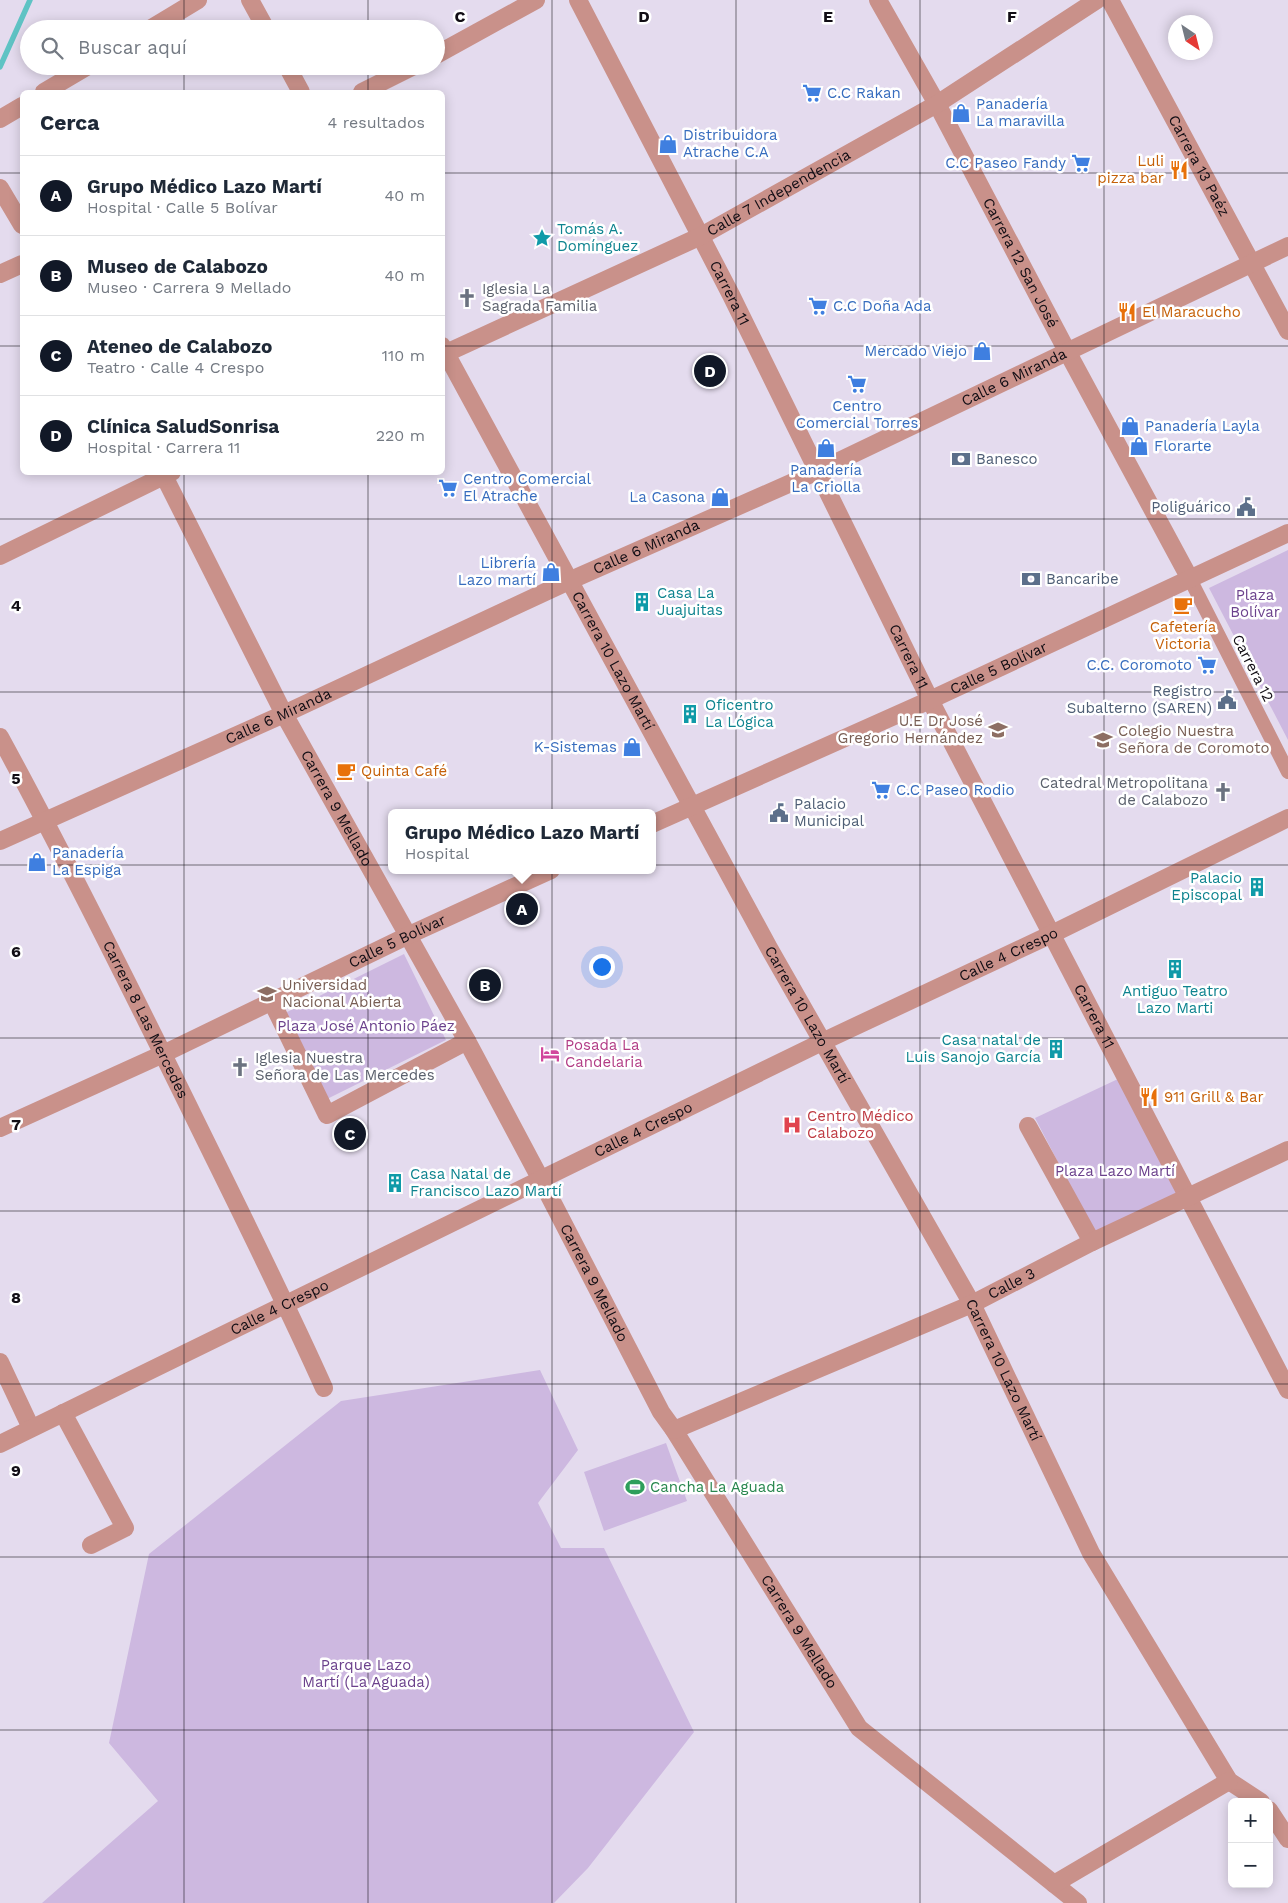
<!DOCTYPE html>
<html lang="es">
<head>
<meta charset="utf-8">
<style>
  body { margin:0; font-family:"Work Sans",sans-serif; background:#f6f6f7; color:#1f2937 }
  .controls { position:absolute; right:15px; bottom:15px; display:grid; overflow:hidden; border-radius:8px; box-shadow:0 2px 12px #0003 }
  .controls button { width:45px; height:45px; display:grid; place-items:center; padding:0; border:0; border-bottom:1px solid #e0e1e3; background:#fff; color:#1f2937; font:25px sans-serif }
  .compass { position:absolute; left:1168px; top:15px; width:45px; height:45px; border-radius:50%; background:#fff; box-shadow:0 2px 12px #0003; rotate:145deg }
  .you { position:absolute; left:601px; top:966px; width:18px; height:18px; margin:-12px; border:4px solid #fff; border-radius:50%; background:#1a73e8; box-shadow:0 0 0 8px #1a73e833 }
  .badge { display:grid; place-items:center; width:32px; height:32px; border-radius:50%; background:#111827; color:#fff; font-size:16px; font-weight:700 }
  .pin { position:absolute; translate:-50% -50%; border:2px solid #fff; box-shadow:0 1px 5px #0006 }
  .popup { position:absolute; left:388px; top:809px; width:268px; height:65px; box-sizing:border-box; display:grid; place-content:center; border-radius:8px; background:#fff; filter:drop-shadow(0 1px 4px #0005); font-size:16px; white-space:nowrap; color:#747a83 }
  .popup b { font-size:19px; color:#1f2937 }
  .popup::after { content:''; position:absolute; left:50%; top:100%; margin-left:-10px; border:10px solid transparent; border-top-color:#fff }
  .list { margin:0; padding:0; list-style:none }
  h2 { display:flex; justify-content:space-between; align-items:center; height:65px; margin:0; padding:0 20px; font-size:21px }
  h2 small { font-size:16px; font-weight:400; color:#747a83 }
  .list li { display:grid; grid-template-columns:32px 1fr auto; gap:15px; align-items:center; box-sizing:border-box; height:80px; padding:0 20px; border-top:1px solid #e0e1e3 }
  .list b { display:block; font-size:19px; white-space:nowrap }
  .list p { margin:0; font-size:16px; white-space:nowrap; color:#747a83 }
  .list em { font-size:16px; font-style:normal; color:#747a83 }
  .icon { flex:none; width:28px; height:28px; fill:none; stroke:currentColor; stroke-width:2; stroke-linecap:round; stroke-linejoin:round }
  .map { position:relative; flex:none; width:1288px; height:1903px; overflow:hidden }
  .search { position:absolute; background:#fff; box-shadow:0 2px 12px #0003; left:20px; top:20px; width:425px; height:55px; display:flex; align-items:center; gap:12px; box-sizing:border-box; padding:0 18px; border-radius:28px; color:#747a83; font-size:19px }
  .panel { position:absolute; background:#fff; box-shadow:0 2px 12px #0003; left:20px; top:90px; width:425px; height:385px; border-radius:8px }
  .map>svg:first-child { display:block }
  .green { fill:#cdb8e0 }
  .lines { fill:none; stroke-linecap:round; stroke-linejoin:round }
  .stream { stroke:#5fc3c4; stroke-width:5.5 }
  .pedestrian { stroke:#c9918a; stroke-width:14 }
  .minor { stroke:#c9918a; stroke-width:18 }
  .grid { fill:none; stroke:#110d14; stroke-width:1; stroke-opacity:0.55 }
  .labels { text-anchor:middle; stroke-width:5; stroke-linejoin:round; paint-order:stroke }
  .shop-label { font-size:15px; fill:#366cbe; stroke:#fff; text-anchor:start }
  .food-label { font-size:15px; fill:#c56008; stroke:#fff; text-anchor:start }
  .street-label { font-size:15px; fill:#110d14; stroke:#fff }
  .culture-label { font-size:15px; fill:#0d838f; stroke:#fff; text-anchor:start }
  .worship-label { font-size:15px; fill:#5b616d; stroke:#fff; text-anchor:start }
  .service-label { font-size:15px; fill:#4e5e75; stroke:#fff; text-anchor:start }
  .park-label { font-size:15px; fill:#6b418c; stroke:#fff }
  .education-label { font-size:15px; fill:#785e54; stroke:#fff; text-anchor:start }
  .hotel-label { font-size:15px; fill:#b23c85; stroke:#fff; text-anchor:start }
  .health-label { font-size:15px; fill:#be3a42; stroke:#fff; text-anchor:start }
  .leisure-label { font-size:15px; fill:#27864d; stroke:#fff; text-anchor:start }
  .grid-label { font-size:16px; text-anchor:middle; font-weight:bold; fill:#110d14; stroke:#fff; stroke-width:5; stroke-linejoin:round; paint-order:stroke }
</style>
</head>
<body>
<div class="map">
<svg width="1288" height="1903" viewBox="0 0 1288 1903">
  <rect width="100%" height="100%" fill="#e4dbee"/>
  <path class="green" d="M1288 550V740L1209 588Z
    M404 954 446 1040 327 1099 285 1013Z
    M1118 1079 1179 1194 1095 1233 1035 1118Z
    M540 1370 578 1450 538 1503 561 1548H604L694 1732 588 1868 554 1903H42L158 1801 109 1743 149 1554 341 1401Z
    M666 1443 687 1501 604 1531 584 1472Z"/>
  <g class="lines">
    <path class="stream" d="M0 67 30 0"/>
    <path class="pedestrian" d="M1190 579 1288 772"/>
    <g class="minor">
      <path d="M250 0 266 29"/>
      <path id="s1" d="M578 0 731 295 930 700 1288 1390"/>
      <path id="s2" d="M878 0 937 104 1068 353 1190 579"/>
      <path id="s3" d="M1110 0 1288 331"/>
      <path d="M150 29 198 0"/>
      <path d="M436 55 536 0"/>
      <path d="M287 66 301 92"/>
      <path d="M44 92 88 66"/>
      <path d="M362 92 414 66"/>
      <path d="M0 119 22 106"/>
      <path d="M0 188 22 225"/>
      <path d="M0 274 22 264"/>
      <path id="s4" d="M442 346 769 948 972 1304 1091 1553 1229 1781 1261 1802"/>
      <path id="s5" d="M442 355 701 236 937 104 1097 0"/>
      <path id="s6" d="M162 472 284 714 467 1041 541 1180 661 1412 674 1430 859 1728 1078 1903"/>
      <path d="M0 556 172 472"/>
      <path id="s7" d="M0 737C66 858 127 981 188 1105 234 1199 281 1292 324 1388"/>
      <path id="s8" d="M652 824 930 700 1288 533"/>
      <path id="s9" d="M0 841 284 714 571 580 818 471 1288 246"/>
      <path d="M272 1002 327 1115 467 1041"/>
      <path d="M1028 1126 1092 1242"/>
      <path id="s10" d="M0 1128 163 1054 409 935 551 870"/>
      <path d="M0 1362 31 1428"/>
      <path d="M63 1413 125 1528 91 1545"/>
      <path id="s11" d="M674 1430 972 1304 1092 1242 1288 1150"/>
      <path id="s12" d="M0 1444 822 1042 1052 934 1288 818"/>
      <path d="M1269 1810 1288 1839"/>
      <path d="M1054 1884 1229 1781"/>
    </g>
  </g>
  <path class="grid" d="M184 0V29M368 0V29M552 0V1903M736 0V1903M920 0V1903M1104 0V1903M184 66V92M368 66V92M0 173H22M442 173H1288M0 346H22M442 346H1288M184 472V1903M368 472V1903M0 519H1288M0 692H1288M0 865H1288M0 1038H1288M0 1211H1288M0 1384H1288M0 1557H1288M0 1730H1288"/>
  <defs>
    <g id="supermarket-bare" transform="scale(1.5)"><path d="M-6-5.5h2.5l.6 2H6L4.5 2H-2.5L-4.4-4H-6ZM-1.5 3.2a1.3 1.3 0 1 0 .1 0ZM3 3.2a1.3 1.3 0 1 0 .1 0Z" fill="#3f7fe0" stroke="#fff" stroke-width="2.5" paint-order="stroke"/></g>
    <g id="shop-bare" transform="scale(1.5)"><path d="M-5-2.5h2.3a2.7 3.5 0 0 1 5.4 0H5L5.5 6h-11ZM-1.5-2.5h3a1.5 2.3 0 0 0-3 0Z" fill="#3f7fe0" stroke="#fff" stroke-width="2.5" paint-order="stroke"/></g>
    <g id="restaurant-bare" transform="scale(1.5)"><path d="M-5-6h1v4h1v-4h1v4h1v-4h1v5L-1.5 .5V6h-2V.5L-5-1ZM5-6V6H3V1.5H1.5Q1.5-4 5-6Z" fill="#e8710a" stroke="#fff" stroke-width="2.5" paint-order="stroke"/></g>
    <g id="sight-bare" transform="scale(1.5)"><path d="M0-6L1.8-2.2L6-1.7L2.9 1.2L3.7 5.4L0 3.3L-3.7 5.4L-2.9 1.2L-6-1.7L-1.8-2.2Z" fill="#0f9aa8" stroke="#fff" stroke-width="2.5" paint-order="stroke"/></g>
    <g id="church-bare" transform="scale(1.5)"><path d="M-1.2-6h2.4v3.5h3.3v2.4h-3.3V6h-2.4V-.1h-3.3v-2.4h3.3Z" fill="#6b7280" stroke="#fff" stroke-width="2.5" paint-order="stroke"/></g>
    <g id="bank-bare" transform="scale(1.5)"><path d="M-6-4H6V4H-6ZM0-2.3a2.3 2.3 0 1 0 0 4.6a2.3 2.3 0 1 0 0-4.6Z" fill="#5c6f8a" stroke="#fff" stroke-width="2.5" paint-order="stroke"/></g>
    <g id="civic-bare" transform="scale(1.5)"><path d="M-.6-6.5H3V-4.5H.6V-3L4-1V1h2V6H-6V1h2V-1L-.6-3ZM-1.2 2.5V6h2.4V2.5Z" fill="#5c6f8a" stroke="#fff" stroke-width="2.5" paint-order="stroke"/></g>
    <g id="building-bare" transform="scale(1.5)"><path d="M-4-6H4V6H1V3H-1V6H-4ZM-2.5-4.3h1.7v1.8h-1.7ZM.8-4.3h1.7v1.8H.8ZM-2.5-1h1.7V.8h-1.7ZM.8-1h1.7V.8H.8Z" fill="#0f9aa8" stroke="#fff" stroke-width="2.5" paint-order="stroke"/></g>
    <g id="cafe-bare" transform="scale(1.5)"><path d="M-5.5-4.5H6V0H3Q3 3.5 0 3.5H-2.5Q-5.5 3.5-5.5 0ZM3-3.2v2h1.7v-2ZM-6 4.5H4V6H-6Z" fill="#e8710a" stroke="#fff" stroke-width="2.5" paint-order="stroke"/></g>
    <g id="school-bare" transform="scale(1.5)"><path d="M0-5L7-2L0 1L-7-2ZM-4 1L0 2.5L4 1V4Q0 6-4 4Z" fill="#8d6e63" stroke="#fff" stroke-width="2.5" paint-order="stroke"/></g>
    <g id="university-bare" transform="scale(1.5)"><path d="M0-5L7-2L0 1L-7-2ZM-4 1L0 2.5L4 1V4Q0 6-4 4Z" fill="#8d6e63" stroke="#fff" stroke-width="2.5" paint-order="stroke"/></g>
    <g id="hotel-bare" transform="scale(1.5)"><path d="M-6-4.5h1.5V1H6V5H4.5V3h-9V5H-6ZM-4 0a1.8 1.8 0 1 1 3.6 0ZM.5 0V-2.5h3Q6-2.5 6 0Z" fill="#d1479c" stroke="#fff" stroke-width="2.5" paint-order="stroke"/></g>
    <g id="hospital-bare" transform="scale(1.5)"><path d="M-5-5h3v3.5h4V-5h3V5h-3V1.5h-4V5h-3Z" fill="#e0444e" stroke="#fff" stroke-width="2.5" paint-order="stroke"/></g>
    <g id="stadium-bare" transform="scale(1.5)"><path d="M0-5a6.5 5 0 1 0 0 10a6.5 5 0 1 0 0-10ZM-3.5-1.8h7v3.6h-7Z" fill="#2e9e5b" stroke="#fff" stroke-width="2.5" paint-order="stroke"/></g>
  </defs>
  <g fill-rule="evenodd">
    <use href="#supermarket-bare" x="812" y="93"/>
    <use href="#shop-bare" x="961" y="113"/>
    <use href="#shop-bare" x="668" y="144"/>
    <use href="#supermarket-bare" x="1081" y="163"/>
    <use href="#restaurant-bare" x="1179" y="170"/>
    <use href="#sight-bare" x="542" y="238"/>
    <use href="#church-bare" x="467" y="298"/>
    <use href="#supermarket-bare" x="818" y="306"/>
    <use href="#restaurant-bare" x="1127" y="312"/>
    <use href="#shop-bare" x="982" y="351"/>
    <use href="#supermarket-bare" x="857" y="384"/>
    <use href="#shop-bare" x="1130" y="426"/>
    <use href="#shop-bare" x="1139" y="446"/>
    <use href="#shop-bare" x="826" y="448"/>
    <use href="#bank-bare" x="961" y="459"/>
    <use href="#supermarket-bare" x="448" y="488"/>
    <use href="#shop-bare" x="720" y="497"/>
    <use href="#civic-bare" x="1246" y="507"/>
    <use href="#shop-bare" x="551" y="572"/>
    <use href="#bank-bare" x="1031" y="579"/>
    <use href="#building-bare" x="642" y="602"/>
    <use href="#cafe-bare" x="1183" y="605"/>
    <use href="#supermarket-bare" x="1207" y="665"/>
    <use href="#civic-bare" x="1227" y="700"/>
    <use href="#building-bare" x="690" y="714"/>
    <use href="#school-bare" x="998" y="730"/>
    <use href="#school-bare" x="1103" y="740"/>
    <use href="#shop-bare" x="632" y="747"/>
    <use href="#cafe-bare" x="346" y="771"/>
    <use href="#supermarket-bare" x="881" y="790"/>
    <use href="#church-bare" x="1223" y="792"/>
    <use href="#civic-bare" x="779" y="813"/>
    <use href="#shop-bare" x="37" y="862"/>
    <use href="#building-bare" x="1257" y="887"/>
    <use href="#building-bare" x="1175" y="969"/>
    <use href="#university-bare" x="267" y="994"/>
    <use href="#building-bare" x="1056" y="1049"/>
    <use href="#hotel-bare" x="550" y="1054"/>
    <use href="#church-bare" x="240" y="1067"/>
    <use href="#restaurant-bare" x="1149" y="1097"/>
    <use href="#hospital-bare" x="792" y="1125"/>
    <use href="#building-bare" x="395" y="1183"/>
    <use href="#stadium-bare" x="635" y="1487"/>
  </g>
  <g class="labels">
    <g class="shop-label">
      <text x="827" y="98">C.C Rakan</text>
      <text x="976" y="109">Panadería<tspan x="976" dy="17">La maravilla</tspan></text>
      <text x="683" y="140">Distribuidora<tspan x="683" dy="17">Atrache C.A</tspan></text>
      <text x="1066" y="168" text-anchor="end">C.C Paseo Fandy</text>
      <text x="833" y="311">C.C Doña Ada</text>
      <text x="967" y="356" text-anchor="end">Mercado Viejo</text>
      <text x="857" y="411" text-anchor="middle">Centro<tspan x="857" dy="17">Comercial Torres</tspan></text>
      <text x="1145" y="431">Panadería Layla</text>
      <text x="1154" y="451">Florarte</text>
      <text x="826" y="475" text-anchor="middle">Panadería<tspan x="826" dy="17">La Criolla</tspan></text>
      <text x="463" y="484">Centro Comercial<tspan x="463" dy="17">El Atrache</tspan></text>
      <text x="705" y="502" text-anchor="end">La Casona</text>
      <text x="536" y="568" text-anchor="end">Librería<tspan x="536" dy="17">Lazo martí</tspan></text>
      <text x="1192" y="670" text-anchor="end">C.C. Coromoto</text>
      <text x="617" y="752" text-anchor="end">K-Sistemas</text>
      <text x="896" y="795">C.C Paseo Rodio</text>
      <text x="52" y="858">Panadería<tspan x="52" dy="17">La Espiga</tspan></text>
    </g>
    <g class="food-label">
      <text x="1164" y="166" text-anchor="end">Luli<tspan x="1164" dy="17">pizza bar</tspan></text>
      <text x="1142" y="317">El Maracucho</text>
      <text x="1183" y="632" text-anchor="middle">Cafetería<tspan x="1183" dy="17">Victoria</tspan></text>
      <text x="361" y="776">Quinta Café</text>
      <text x="1164" y="1102">911 Grill &amp; Bar</text>
    </g>
    <g class="street-label">
      <text dy="5" stroke="none"><textPath href="#s3" startOffset="188">Carrera 13 Paéz</textPath></text>
      <text dy="5" stroke="none"><textPath href="#s5" startOffset="374">Calle 7 Independencia</textPath></text>
      <text dy="5" stroke="none"><textPath href="#s2" startOffset="299">Carrera 12 San José</textPath></text>
      <text dy="5" stroke="none"><textPath href="#s1" startOffset="330">Carrera 11</textPath></text>
      <text dy="5" stroke="none"><textPath href="#s9" startOffset="1115">Calle 6 Miranda</textPath></text>
      <text dy="5" stroke="none"><textPath href="#s9" startOffset="710">Calle 6 Miranda</textPath></text>
      <text dy="5" stroke="none"><textPath href="#s1" startOffset="735">Carrera 11</textPath></text>
      <text dy="5" stroke="none"><textPath href="#s4" startOffset="358">Carrera 10 Lazo Martí</textPath></text>
      <text dy="5" stroke="none"><textPath href="#s8" startOffset="380">Calle 5 Bolívar</textPath></text>
      <text transform="translate(1253 668) rotate(63)" y="5">Carrera 12</text>
      <text dy="5" stroke="none"><textPath href="#s9" startOffset="305">Calle 6 Miranda</textPath></text>
      <text dy="5" stroke="none"><textPath href="#s6" startOffset="379">Carrera 9 Mellado</textPath></text>
      <text dy="5" stroke="none"><textPath href="#s10" startOffset="439">Calle 5 Bolívar</textPath></text>
      <text dy="5" stroke="none"><textPath href="#s12" startOffset="1121">Calle 4 Crespo</textPath></text>
      <text dy="5" stroke="none"><textPath href="#s4" startOffset="762">Carrera 10 Lazo Martí</textPath></text>
      <text dy="5" stroke="none"><textPath href="#s1" startOffset="1140">Carrera 11</textPath></text>
      <text dy="5" stroke="none"><textPath href="#s7" startOffset="318">Carrera 8 Las Mercedes</textPath></text>
      <text dy="5" stroke="none"><textPath href="#s12" startOffset="716">Calle 4 Crespo</textPath></text>
      <text dy="5" stroke="none"><textPath href="#s6" startOffset="919">Carrera 9 Mellado</textPath></text>
      <text dy="5" stroke="none"><textPath href="#s11" startOffset="368">Calle 3</textPath></text>
      <text dy="5" stroke="none"><textPath href="#s12" startOffset="311">Calle 4 Crespo</textPath></text>
      <text dy="5" stroke="none"><textPath href="#s4" startOffset="1168">Carrera 10 Lazo Martí</textPath></text>
      <text dy="5" stroke="none"><textPath href="#s6" startOffset="1324">Carrera 9 Mellado</textPath></text>
    </g>
    <g class="culture-label">
      <text x="557" y="234">Tomás A.<tspan x="557" dy="17">Domínguez</tspan></text>
      <text x="657" y="598">Casa La<tspan x="657" dy="17">Juajuitas</tspan></text>
      <text x="705" y="710">Oficentro<tspan x="705" dy="17">La Lógica</tspan></text>
      <text x="1242" y="883" text-anchor="end">Palacio<tspan x="1242" dy="17">Episcopal</tspan></text>
      <text x="1175" y="996" text-anchor="middle">Antiguo Teatro<tspan x="1175" dy="17">Lazo Marti</tspan></text>
      <text x="1041" y="1045" text-anchor="end">Casa natal de<tspan x="1041" dy="17">Luis Sanojo García</tspan></text>
      <text x="410" y="1179">Casa Natal de<tspan x="410" dy="17">Francisco Lazo Martí</tspan></text>
    </g>
    <g class="worship-label">
      <text x="482" y="294">Iglesia La<tspan x="482" dy="17">Sagrada Familia</tspan></text>
      <text x="1208" y="788" text-anchor="end">Catedral Metropolitana<tspan x="1208" dy="17">de Calabozo</tspan></text>
      <text x="255" y="1063">Iglesia Nuestra<tspan x="255" dy="17">Señora de Las Mercedes</tspan></text>
    </g>
    <g class="service-label">
      <text x="976" y="464">Banesco</text>
      <text x="1231" y="512" text-anchor="end">Poliguárico</text>
      <text x="1046" y="584">Bancaribe</text>
      <text x="1212" y="696" text-anchor="end">Registro<tspan x="1212" dy="17">Subalterno (SAREN)</tspan></text>
      <text x="794" y="809">Palacio<tspan x="794" dy="17">Municipal</tspan></text>
    </g>
    <g class="park-label">
      <text x="1255" y="600">Plaza<tspan x="1255" dy="17">Bolívar</tspan></text>
      <text x="366" y="1031">Plaza José Antonio Páez</text>
      <text x="1115" y="1176">Plaza Lazo Martí</text>
      <text x="366" y="1670">Parque Lazo<tspan x="366" dy="17">Martí (La Aguada)</tspan></text>
    </g>
    <g class="education-label">
      <text x="983" y="726" text-anchor="end">U.E Dr José<tspan x="983" dy="17">Gregorio Hernández</tspan></text>
      <text x="1118" y="736">Colegio Nuestra<tspan x="1118" dy="17">Señora de Coromoto</tspan></text>
      <text x="282" y="990">Universidad<tspan x="282" dy="17">Nacional Abierta</tspan></text>
    </g>
    <g class="hotel-label">
      <text x="565" y="1050">Posada La<tspan x="565" dy="17">Candelaria</tspan></text>
    </g>
    <g class="health-label">
      <text x="807" y="1121">Centro Médico<tspan x="807" dy="17">Calabozo</tspan></text>
    </g>
    <g class="leisure-label">
      <text x="650" y="1492">Cancha La Aguada</text>
    </g>
  </g>
  <g class="grid-label">
    <text x="460" y="22">C</text>
    <text x="644" y="22">D</text>
    <text x="828" y="22">E</text>
    <text x="1012" y="22">F</text>
    <text x="16" y="611">4</text>
    <text x="16" y="784">5</text>
    <text x="16" y="957">6</text>
    <text x="16" y="1130">7</text>
    <text x="16" y="1303">8</text>
    <text x="16" y="1476">9</text>
  </g>
</svg>
<div class="controls">
<button>+</button>
<button>−</button>
</div>
<svg class="compass" viewBox="-18 -18 36 36"><path d="M0-13l5 13h-10z" fill="#e53935"/><path d="M0 13l5-13h-10z" fill="#747a83"/></svg>
<div class="you"></div>
<div class="pin badge" style="left:522px;top:909px">A</div>
<div class="popup"><b>Grupo Médico Lazo Martí</b>Hospital</div>
<div class="pin badge" style="left:485px;top:985px">B</div>
<div class="pin badge" style="left:350px;top:1134px">C</div>
<div class="pin badge" style="left:710px;top:371px">D</div>
<div class="search"><svg class="icon" aria-label="search" viewBox="0 0 24 24"><circle cx="10" cy="10" r="6"/><path d="M15 15l6 6"/></svg>Buscar aquí</div>
<section class="panel">
<h2>Cerca<small>4 resultados</small></h2>
<ul class="list">
<li><span class="badge">A</span><div><b>Grupo Médico Lazo Martí</b><p>Hospital · Calle 5 Bolívar</p></div><em>40 m</em></li>
<li><span class="badge">B</span><div><b>Museo de Calabozo</b><p>Museo · Carrera 9 Mellado</p></div><em>40 m</em></li>
<li><span class="badge">C</span><div><b>Ateneo de Calabozo</b><p>Teatro · Calle 4 Crespo</p></div><em>110 m</em></li>
<li><span class="badge">D</span><div><b>Clínica SaludSonrisa</b><p>Hospital · Carrera 11</p></div><em>220 m</em></li>
</ul>
</section>
</div>
</body>
</html>
